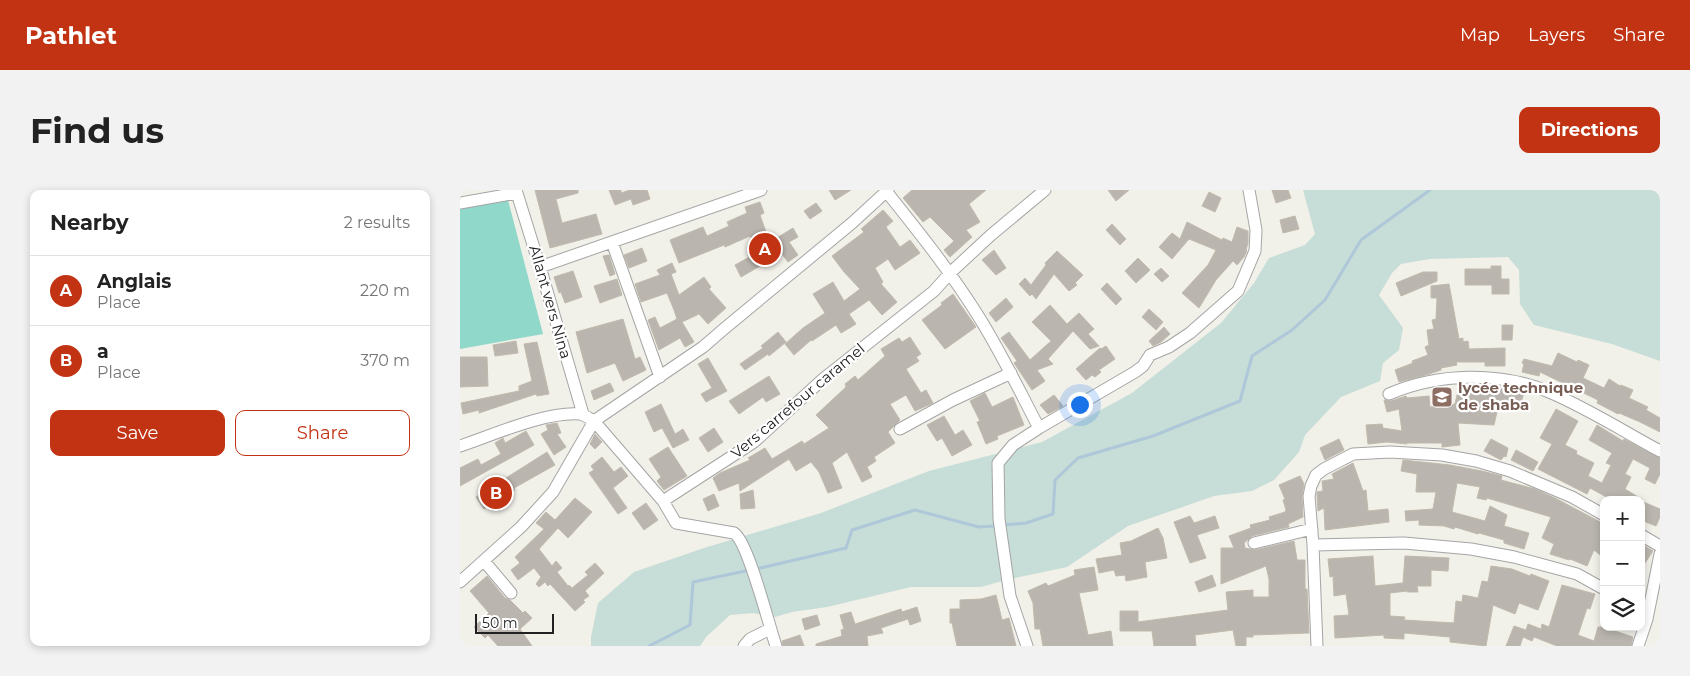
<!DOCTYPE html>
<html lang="en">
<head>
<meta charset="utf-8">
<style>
  body { margin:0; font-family:Montserrat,sans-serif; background:#f2f2f2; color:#222 }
  .controls { position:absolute; right:15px; bottom:15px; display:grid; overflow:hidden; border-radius:10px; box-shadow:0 2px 8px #0003 }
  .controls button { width:45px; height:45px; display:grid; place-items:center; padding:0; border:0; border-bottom:1px solid #e0e0e0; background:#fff; color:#222; font:25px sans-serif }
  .scale { position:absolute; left:15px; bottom:12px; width:79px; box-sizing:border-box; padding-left:5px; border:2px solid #212121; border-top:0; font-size:14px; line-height:18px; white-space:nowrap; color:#212121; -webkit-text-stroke:4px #fff; paint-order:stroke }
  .you { position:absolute; left:619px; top:214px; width:18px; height:18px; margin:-12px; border:4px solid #fff; border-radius:50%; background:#1a73e8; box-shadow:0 0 0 8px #1a73e833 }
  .badge { display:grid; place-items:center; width:32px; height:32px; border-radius:50%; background:#c13312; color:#fff; font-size:16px; font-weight:700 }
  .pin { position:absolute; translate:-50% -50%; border:2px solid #fff; box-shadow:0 1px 5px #0006 }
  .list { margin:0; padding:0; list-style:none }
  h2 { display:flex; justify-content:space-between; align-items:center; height:65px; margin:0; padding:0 20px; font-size:21px }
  h2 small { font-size:16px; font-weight:400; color:#767676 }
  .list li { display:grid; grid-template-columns:32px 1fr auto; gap:15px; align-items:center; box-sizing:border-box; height:70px; padding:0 20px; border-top:1px solid #e0e0e0 }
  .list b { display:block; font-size:19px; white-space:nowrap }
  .list p { margin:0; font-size:16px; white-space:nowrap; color:#767676 }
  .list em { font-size:16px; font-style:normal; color:#767676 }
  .actions { display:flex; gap:10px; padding:15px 20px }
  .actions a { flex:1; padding:11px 0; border:1px solid #c13312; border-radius:10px; text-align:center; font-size:18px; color:#c13312 }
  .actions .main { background:#c13312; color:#fff }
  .icon { flex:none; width:28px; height:28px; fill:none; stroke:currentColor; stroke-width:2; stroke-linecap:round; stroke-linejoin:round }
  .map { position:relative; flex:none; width:1200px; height:456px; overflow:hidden; border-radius:10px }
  header { display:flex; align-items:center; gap:30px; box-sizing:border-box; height:70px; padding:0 25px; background:#c13312; color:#fff }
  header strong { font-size:24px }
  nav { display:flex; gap:28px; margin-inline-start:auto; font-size:18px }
  .intro { display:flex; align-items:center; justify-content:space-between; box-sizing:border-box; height:120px; padding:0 30px }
  h1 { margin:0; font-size:35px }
  .button { padding:12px 22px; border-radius:10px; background:#c13312; color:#fff; font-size:18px; font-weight:700 }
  main { display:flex; gap:30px; padding:0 30px }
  aside { flex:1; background:#fff; border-radius:10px; box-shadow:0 2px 8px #0003 }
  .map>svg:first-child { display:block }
  .wetland { fill:#c7ddd7 }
  .pitch { fill:#8fd8ca }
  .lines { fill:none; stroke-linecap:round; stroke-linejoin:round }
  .stream { stroke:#aec8da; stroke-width:3 }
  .building { fill:#bab6af; stroke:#c1baac }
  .minor-casing { stroke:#a5a5a5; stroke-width:13 }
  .minor { stroke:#fff; stroke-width:11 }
  .labels { text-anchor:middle; stroke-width:4.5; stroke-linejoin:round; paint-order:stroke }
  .street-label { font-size:15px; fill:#212121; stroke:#fff }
  .education-label { font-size:15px; font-weight:bold; fill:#785e54; stroke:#fff; text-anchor:start }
</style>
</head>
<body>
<header>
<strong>Pathlet</strong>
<nav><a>Map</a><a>Layers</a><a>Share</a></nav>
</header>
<div class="intro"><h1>Find us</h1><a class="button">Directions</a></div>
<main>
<aside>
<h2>Nearby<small>2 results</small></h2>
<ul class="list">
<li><span class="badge">A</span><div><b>Anglais</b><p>Place</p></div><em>220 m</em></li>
<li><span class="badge">B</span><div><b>a</b><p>Place</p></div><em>370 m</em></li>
</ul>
<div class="actions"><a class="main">Save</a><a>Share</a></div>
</aside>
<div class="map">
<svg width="1200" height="456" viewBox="0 0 1200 456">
  <rect width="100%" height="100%" fill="#f1f0e9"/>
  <path class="wetland" d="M843 0H1200V171L1152 154 1074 135 1060 114 1059 80 1048 67 969 69 941 74 932 83 919 105 943 138 939 160 923 173 920 191 881 207 845 245 839 262 814 290 792 301 754 306 668 336 607 377 546 390 521 397H451L367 417 332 422 315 427 293 423 270 425 246 447 240 456H131V447L138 413 174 382 244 358 361 323 469 281 582 252 672 203 761 133 794 93 809 68 845 55 855 44Z"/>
  <path class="pitch" d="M48 10 83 144 0 159V19Z"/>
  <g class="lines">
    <path class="stream" d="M543 335 566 333 593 324 595 290 618 268 693 246 780 211 792 166 832 140 865 110 901 50 970 0
      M296 379 386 358 392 340 455 320 519 337 536 336
      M189 456 230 435 233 392 290 380"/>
  </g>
  <path class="building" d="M75 0H118V3L96 9 102 33 136 24 142 44 90 58Z
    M149 0H161V3L170 0H187L190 9 173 15 171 9 155 15Z
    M369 0H391L375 10Z
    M452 0H526L509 14 520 32 506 40 512 47 490 67 484 60 494 51 470 27 463 32 443 8Z
    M648 0H669L656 11Z
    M812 0H828L831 8 816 13Z
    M749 2 761 8 755 22 742 16Z
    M300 12 304 23 300 25 312 59 300 65 290 46 265 57 264 55 219 73 210 50 243 37 247 46 269 36 267 32 287 23 285 17Z
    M356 13 362 21 350 29 344 21Z
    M423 20 433 31 426 37 440 57 450 50 460 63 435 80 428 69 415 78 423 92 421 94 437 112 422 125 409 110 389 124 396 134 381 143 376 135 352 151 351 150 334 165 325 154 343 138 365 123 353 104 373 92 384 111 400 99 384 82 372 66 404 42 401 39Z
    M835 26 839 39 823 43 820 30Z
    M727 32 762 50 763 48 772 52 777 37 788 41V53L786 60 787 61 784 67 777 75 773 71 756 90 739 118 722 103 748 75 756 60 729 49 712 69 699 57 712 43 720 49Z
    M652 34 666 49 660 55 646 40Z
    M333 38 338 47 329 52 338 65 328 72 312 51Z
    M182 58 187 71 169 78 164 65Z
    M534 60 546 78 536 85 522 70Z
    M597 61 623 85 615 93 617 95 609 101 594 84 576 109 572 104 570 106 559 94 565 88 571 95 586 75 585 73Z
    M149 65 155 84 150 86 143 66Z
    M293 65 300 76 281 87 275 75Z
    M678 68 690 80 676 93 665 81Z
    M212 73 216 82 211 84 219 105 244 87 251 97 249 99 266 118 248 134 239 124 222 132 234 152 225 157 220 148 199 160 188 130 195 127 200 138 217 129 214 120 207 103 181 112 175 94 200 85 197 80Z
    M1031 76H1041V89H1049V104H1032V95H1005V79H1031Z
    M701 78 709 86 702 92 694 84Z
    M113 81 122 107 105 113 101 102 99 103 94 87Z
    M963 82H977V91L941 106 936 93Z
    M157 89 162 105 140 113 134 96Z
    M647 93 662 109 656 115 641 99Z
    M989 94 999 149 1003 148V152L1008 151 1009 159 1045 158V176H1025V172H996L997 175 981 178V180L969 184 939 192 935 180 953 173 952 171 968 165 965 157 969 155 967 140 974 139 972 130 976 129 977 108H971V96Z
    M493 104 516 137 485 159 462 130 482 115 481 113Z
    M546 108 553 117 536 132 529 123Z
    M590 115 607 134 619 123 634 139 628 144 639 156 630 159 613 141 588 169 593 174 577 180 585 191 572 200 554 173 557 171 541 148 549 142 570 170 591 151 572 132Z
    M689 119 703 132 696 140 682 127Z
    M163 129 175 169 180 167 186 180 163 191 155 173 127 183 116 142Z
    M1042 135H1053L1052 150H1042Z
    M704 137 710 144 701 152 693 156 689 151Z
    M318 142 326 152 309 166 308 164 285 180 280 174 303 158 301 156Z
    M450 147 461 164 456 167 459 171 446 179 461 203 466 200 473 213 455 221 446 205 430 214 440 230 428 242 435 253 414 267 416 271 407 277 412 287 402 292 387 262 372 273 382 298 368 303 359 282 351 272 336 281 329 269 280 301 279 293 259 301 253 288 260 283 290 270 288 268 305 258 312 269 342 251 344 254 369 238 356 225 386 197 385 194 395 186 398 190 425 166 421 159 439 148 442 152Z
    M56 151 58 163 35 166 33 155Z
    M77 152 89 204 77 206 76 204 19 223V220L3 224 1 213 59 201V196L72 191 64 154Z
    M646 156 655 169 639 180 641 182 635 187 632 185 626 190 616 179 640 158 641 159Z
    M1098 163 1117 172 1118 170 1129 175 1123 188 1144 198 1149 189 1160 196 1161 195 1173 200 1169 208 1188 217 1186 220 1200 228V242L1180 232 1159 223 1158 224 1137 213 1138 210 1080 182 1079 186 1062 182 1064 174 1062 173 1064 169 1092 176Z
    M0 167H27L28 196 0 197Z
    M248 168 267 201 246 212 241 204 252 198 238 174Z
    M309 186 320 204 306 212 303 207 279 224 269 211Z
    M150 193 154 201 134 210 131 201Z
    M1007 195 1034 196 1064 203 1059 218 1039 213 1034 235 998 233 1000 255 982 257V253H947V254L927 252 908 254 906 235 922 234 923 238 942 241 939 219 927 222 924 210 931 211 946 206 947 208 969 206 970 217 995 214 998 201 1006 203Z
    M525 203 532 217 553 207 564 235 537 246 538 249 526 254 517 232 520 231 510 211Z
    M594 205 603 216 588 224 580 215Z
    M201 214 215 244 223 239 229 250 213 258 202 238 194 242 185 222Z
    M1096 219 1118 231 1105 255 1117 261 1116 264 1134 273 1128 286 1142 293 1151 275 1146 273 1152 263 1129 250 1137 235 1163 251 1164 249 1200 268V284L1195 294 1185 289 1190 278 1173 269 1165 284 1171 287 1165 299 1183 310H1152L1130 298 1127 304 1078 279 1092 254 1080 248Z
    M484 226 495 245 503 240 512 255 492 266 482 248 477 251 467 235Z
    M97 233 101 243 97 244 106 257 94 265 81 244 88 240 86 235Z
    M254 238 263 252 248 262 239 248Z
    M66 241 74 255 0 296V278L18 269 21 275 41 264 35 253 43 248 45 253Z
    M135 244 142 252 135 259 130 254Z
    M879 249 884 260 865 270 860 258Z
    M1031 249 1048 258 1046 267 1044 266 1041 270 1024 261Z
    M208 257 227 286 204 300 197 291 201 287 189 269Z
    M1056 260 1078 272 1073 281 1051 270Z
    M87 262 95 275 54 298 55 300 24 319 16 307Z
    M142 267 154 282 161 277 168 286 153 298 167 318 158 324 129 283 134 280 131 276Z
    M943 270 990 275 1022 281 1042 286 1041 290 1075 299 1095 308 1144 334V368L1134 360 1127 376 1110 369 1109 370 1090 364 1094 354 1082 348 1091 327 1027 308 1026 310 1017 308 1020 297 997 293 992 322 1025 331 1030 316 1047 325 1044 336 1069 343 1064 359 1044 353V350L1019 343 1018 344 995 337 994 339 984 336 959 335V330L946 331 945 321 973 319 976 302H956L957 284 941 281Z
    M893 273 903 301 906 300 908 321 928 319 929 332 865 340 864 318 858 321 857 306V302L863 301 862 291 874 289 872 284Z
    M840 286 844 294 842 306 843 327 828 334 829 337 792 346 784 353 785 358 795 360 834 351 837 370H845V399H847L849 443 793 445V447H786V456H776L773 440 735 445 736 456H694L692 441H660V421H678V432L768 420 766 402 793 400V407H809V389L806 376 761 394V358H774L769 346 791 338 790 335 810 330 809 327 825 322 826 320 823 310 825 309 819 295Z
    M293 300 295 318 281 319 280 304Z
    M254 304 259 316 248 321 243 309Z
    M115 308 132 322 108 348 98 338 79 359 92 376 96 371 102 378 97 382 108 396 109 395 112 398 128 385 125 382 135 373 144 383 125 401 129 406 123 410 125 412 115 421 90 394 88 396 85 392 79 397 76 394 81 387 74 378 58 390 51 380 60 373 55 367 84 339 76 333 86 322 95 330Z
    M1181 311 1200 319V327L1196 336 1181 330Z
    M186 313 198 330 184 340 172 323Z
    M730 326 734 333 755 326 759 338 737 345 746 368 730 373 714 332Z
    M698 338 703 348 707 368 685 372 687 387 666 391 665 385 656 386 654 380 639 383 636 369 662 365 660 353 671 351Z
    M1181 354 1193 361 1181 379Z
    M913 366 915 396 943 393 945 366 989 368 988 381 971 380V396H957L958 402H947V401L930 403V426L945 427 944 430 994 433 996 411 1002 412 1003 405 1018 408 1022 391 1028 392 1031 376 1052 379 1070 386 1071 384 1089 391 1078 420 1059 413 1055 424 1033 415 1026 456 990 452V447L944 443V449L924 448V445L875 448 874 426 889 425 886 404 874 406 873 386 870 387 868 369Z
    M634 377 638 400 619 403 628 445 651 441 653 456H583L580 439H575L573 413 568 401 586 393 588 396 615 385 614 380Z
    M752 385 756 396 739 402 735 392Z
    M27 386 45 408 50 410 63 423 65 421 72 428 60 439 72 456H38L28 445 25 448 14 437 29 423 10 401Z
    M1102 395 1135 404 1130 419 1127 418 1118 445 1134 451 1138 437H1157L1155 441 1173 447 1171 456H1097L1074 447 1072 451 1063 447 1060 456H1046L1054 436 1066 440 1068 434 1081 439 1082 434 1089 437Z
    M536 405 542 430 549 428 556 456H497L492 433H490V419H500V410L521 409Z
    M457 417 461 431 450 435 448 429 421 438 423 443 407 446 408 456H356V454L382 446 381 440 384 439 380 425 391 422 395 434 441 419 442 422Z
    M357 425 360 435 345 440 342 429Z
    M340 445 344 456H323L322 451Z"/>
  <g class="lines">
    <g class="minor-casing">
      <path id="minor" d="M56 0 80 77 123 224
        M428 0 392 33 265 138 243 157 134 231 203 311 294 252 363 189 474 101 490 83 531 45 585 0
        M426 1C458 41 490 81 517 124 540 160 559 200 579 238L675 182 683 176 690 165 709 157 730 143 778 101 795 61 796 40 789 0
        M0 13 57 3
        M152 52 200 187
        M80 77 301 0
        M929 204C978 183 1039 181 1089 202 1127 218 1163 241 1200 261
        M440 239 493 210 551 183
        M0 256C33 245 86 221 120 224 125 225 130 229 134 231L93 302 61 337 0 392
        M203 311 216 333 274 343C288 351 309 436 316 456
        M1181 345 1200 356
        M794 353 852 339
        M853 355 944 353 1011 359 1054 367 1117 384 1144 399
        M24 371 51 403
        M284 456 290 449 310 439
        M567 456 550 406 539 329 538 273 553 255 579 238
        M857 456 853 355 849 306 851 296 856 285 864 279 893 264 930 262 982 265 1016 271 1050 281 1112 307 1144 325
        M1178 456 1187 429 1200 364"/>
    </g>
    <use href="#minor" class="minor"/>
  </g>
  <defs>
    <g id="school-square" transform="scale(1.125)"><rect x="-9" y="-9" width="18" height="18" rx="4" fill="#8d6e63" stroke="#fff"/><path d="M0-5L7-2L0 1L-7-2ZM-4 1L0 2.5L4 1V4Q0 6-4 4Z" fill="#fff"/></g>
  </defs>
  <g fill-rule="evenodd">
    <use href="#school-square" x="982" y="207"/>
  </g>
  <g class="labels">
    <g class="street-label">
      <text transform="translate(90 112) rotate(74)" y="5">Allant vers Nina</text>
      <text transform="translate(338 211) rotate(-40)" y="5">Vers carrefour caramel</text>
    </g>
    <g class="education-label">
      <text x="998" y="203">lycée technique<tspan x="998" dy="17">de shaba</tspan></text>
    </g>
  </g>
</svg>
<div class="controls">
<button>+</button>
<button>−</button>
<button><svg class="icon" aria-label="layers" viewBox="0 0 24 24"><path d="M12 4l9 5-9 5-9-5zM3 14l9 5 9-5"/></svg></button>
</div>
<div class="scale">50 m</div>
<div class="you"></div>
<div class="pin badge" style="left:305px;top:59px">A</div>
<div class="pin badge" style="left:36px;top:303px">B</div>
</div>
</main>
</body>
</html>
